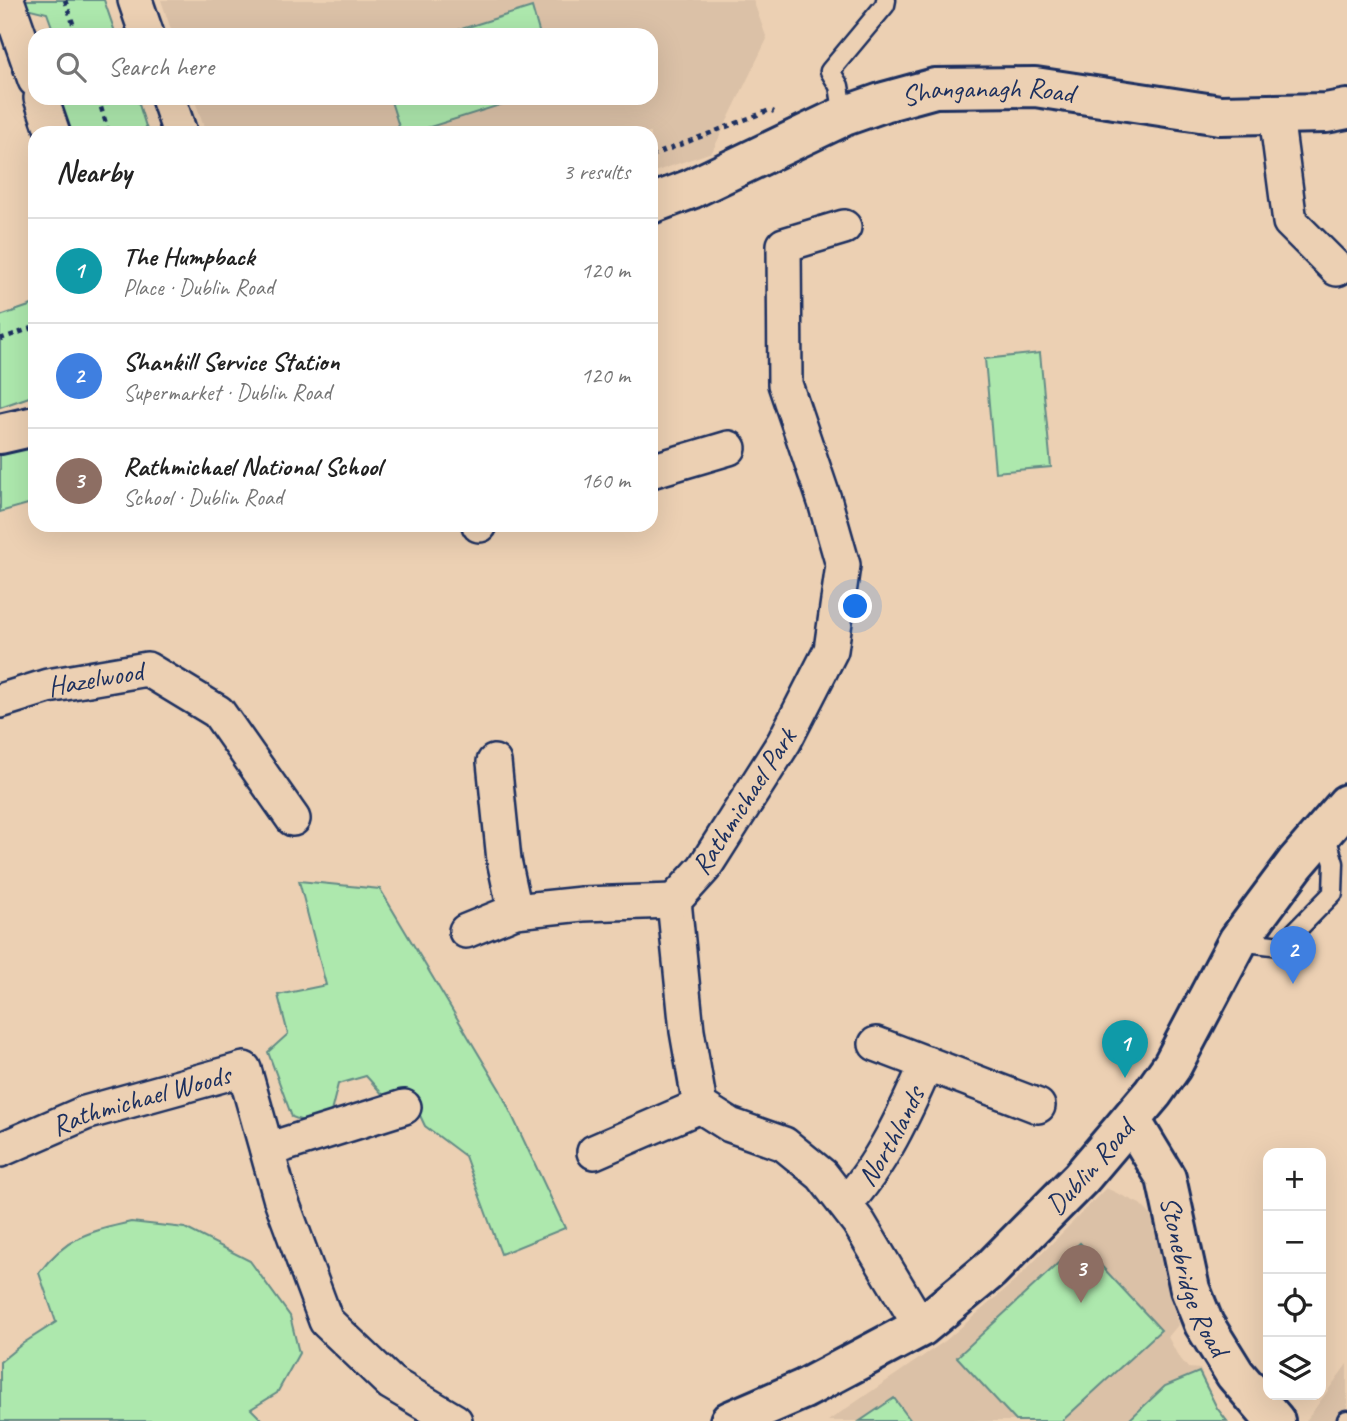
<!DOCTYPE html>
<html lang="en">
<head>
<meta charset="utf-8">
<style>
  body { margin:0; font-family:Caveat,sans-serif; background:#f6f6f6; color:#222 }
  .controls { position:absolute; right:21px; bottom:21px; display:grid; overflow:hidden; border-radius:14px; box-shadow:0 7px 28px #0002 }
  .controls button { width:63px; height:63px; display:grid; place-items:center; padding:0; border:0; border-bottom:2px solid #e0e0e0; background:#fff; color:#222; font:35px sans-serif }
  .you { position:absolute; left:856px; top:607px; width:24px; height:24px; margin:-18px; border:5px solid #fff; border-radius:50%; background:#1a73e8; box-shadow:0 0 0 10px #1a73e833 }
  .badge { display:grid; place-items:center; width:46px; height:46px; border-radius:50%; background:#c8321e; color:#fff; font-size:23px; font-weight:700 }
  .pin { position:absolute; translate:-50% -58px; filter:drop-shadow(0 2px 4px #0008) }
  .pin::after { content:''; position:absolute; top:37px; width:24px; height:21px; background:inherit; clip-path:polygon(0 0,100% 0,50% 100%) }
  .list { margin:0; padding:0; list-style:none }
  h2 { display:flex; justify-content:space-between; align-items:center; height:91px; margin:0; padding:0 28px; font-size:30px }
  h2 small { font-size:23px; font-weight:400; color:#767676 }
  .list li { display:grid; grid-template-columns:46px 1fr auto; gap:21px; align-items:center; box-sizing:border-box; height:105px; padding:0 28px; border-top:2px solid #e0e0e0 }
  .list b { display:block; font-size:26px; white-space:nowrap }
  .list p { margin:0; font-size:23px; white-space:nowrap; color:#767676 }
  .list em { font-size:23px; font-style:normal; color:#767676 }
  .icon { flex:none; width:38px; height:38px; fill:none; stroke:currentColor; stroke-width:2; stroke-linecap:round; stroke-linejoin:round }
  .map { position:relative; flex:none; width:1347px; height:1421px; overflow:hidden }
  .search { position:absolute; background:#fff; box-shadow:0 7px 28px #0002; left:28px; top:28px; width:630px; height:77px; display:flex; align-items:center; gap:18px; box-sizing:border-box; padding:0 24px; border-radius:21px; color:#767676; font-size:26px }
  .panel { position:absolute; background:#fff; box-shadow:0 7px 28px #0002; left:28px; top:126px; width:630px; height:406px; border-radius:21px }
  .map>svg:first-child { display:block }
  .built { fill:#dbc1a7 }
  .green { fill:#ade8ad; stroke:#648c86; stroke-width:2 }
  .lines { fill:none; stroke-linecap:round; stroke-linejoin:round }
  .lane-casing { stroke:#1b2f5e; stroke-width:23 }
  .street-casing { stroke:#1b2f5e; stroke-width:38 }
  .secondary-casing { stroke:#1b2f5e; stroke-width:44 }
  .path { stroke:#1b2f5e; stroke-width:4.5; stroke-dasharray:5 5; stroke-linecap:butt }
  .lane { stroke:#ecd0b3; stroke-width:18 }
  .street { stroke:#ecd0b3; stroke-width:33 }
  .secondary { stroke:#ecd0b3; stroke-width:38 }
  .labels { text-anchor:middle; stroke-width:6; stroke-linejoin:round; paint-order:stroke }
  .street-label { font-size:28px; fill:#1b2f5e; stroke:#ecd0b3 }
</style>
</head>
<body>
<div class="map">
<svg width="1347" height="1421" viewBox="0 0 1347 1421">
  <rect width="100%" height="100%" fill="#ecd0b3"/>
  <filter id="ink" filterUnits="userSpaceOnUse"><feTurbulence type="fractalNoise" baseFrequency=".0143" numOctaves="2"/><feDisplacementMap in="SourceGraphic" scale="14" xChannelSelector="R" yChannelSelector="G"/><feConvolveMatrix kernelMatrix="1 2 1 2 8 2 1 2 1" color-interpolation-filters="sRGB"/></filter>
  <g filter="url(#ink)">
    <path class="built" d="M161 0H753L767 39 712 152 651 173V133H206L194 98H651V35H173Z
      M1106 1188 1140 1204 1155 1219 1178 1325 1168 1337 1177 1354 1188 1368 1200 1369 1217 1408 1227 1421H828L945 1341 1015 1281Z
      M1347 1364V1421H1306Z"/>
    <path class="green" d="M19 0H104L116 35H55L47 13 22 7Z
      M532 7 540 35H442Z
      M64 98H137L148 133H64L55 107Z
      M390 98H522L411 133H401Z
      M35 304V395L0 407V316Z
      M1040 353 1051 467 995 472 985 359Z
      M35 441V502L0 512V454Z
      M299 881 380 889 500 1090 565 1228 501 1254 465 1156 425 1126 408 1090 385 1097 366 1076 338 1084 331 1112 308 1123 292 1117 268 1052 288 1034 278 995 326 985Z
      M131 1222 185 1228 250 1261 290 1316 299 1353 277 1393 251 1409 263 1421H0V1362L22 1344 56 1322 39 1273C65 1238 89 1231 131 1222Z
      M1080 1243 1161 1330 1062 1421H1016L957 1357Z
      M1199 1372 1217 1408 1227 1421H1128L1165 1386Z
      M894 1398 911 1421H860Z"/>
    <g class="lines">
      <g class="lane-casing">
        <path id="lane" d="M844 116 839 86 830 71 885 5 886 0
          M1238 941 1281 946 1333 893 1334 863 1324 830
          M1347 1421V1420"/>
      </g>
      <g class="street-casing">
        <g id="street">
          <path d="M7 0 35 80"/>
          <path d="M135 0 147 35"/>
          <path d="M41 98 53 133"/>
          <path d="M168 98 180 133"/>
          <path d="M1276 115 1290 222 1337 269"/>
          <path d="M844 227 784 245 785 384 825 502 843 565 831 650 784 742 704 868 674 901 687 1031 700 1106 730 1125 784 1144 822 1175 859 1223 921 1327"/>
          <path d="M651 471 729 448"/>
          <path d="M479 525H480"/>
          <path id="s1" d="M0 701 48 686 147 669 218 712 293 819"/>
          <path d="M494 762 504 860 515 911"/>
          <path d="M466 931 515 911 582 904 674 901"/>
          <path d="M876 1044 1038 1106"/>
          <path id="s2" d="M0 1150 85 1113 244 1069 280 1197 326 1321 391 1383 455 1421"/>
          <path d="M267 1150 404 1107"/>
          <path d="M594 1152 700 1106"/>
          <path id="s3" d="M845 1204C881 1166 906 1111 927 1063"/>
        </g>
      </g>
      <g class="secondary-casing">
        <g id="secondary">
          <path id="s4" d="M651 204 691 189 844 116 884 102 935 88 1035 87 1220 115 1326 113 1347 109"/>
          <path d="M0 434 35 426"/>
          <path id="s5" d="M1131 1120 1166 1178 1190 1289 1204 1324 1235 1374 1275 1421"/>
          <path id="s6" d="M730 1421 804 1389 921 1327 990 1270 1081 1178 1153 1093 1172 1066 1238 941 1296 863 1347 804"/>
        </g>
      </g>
      <path class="path" d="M65 0 77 35
        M98 98 109 133
        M651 156 770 110 774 112
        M0 339 35 327"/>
      <use href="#lane" class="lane"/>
      <use href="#street" class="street"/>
      <use href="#secondary" class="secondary"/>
    </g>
  </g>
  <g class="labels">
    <g class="street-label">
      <text dy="10" stroke="none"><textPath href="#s4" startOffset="360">Shanganagh Road</textPath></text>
      <text dy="10" stroke="none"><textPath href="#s1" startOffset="98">Hazelwood</textPath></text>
      <text transform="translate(743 801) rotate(-57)" y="10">Rathmichael Park</text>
      <text dy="10" stroke="none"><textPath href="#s2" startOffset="150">Rathmichael Woods</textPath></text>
      <text dy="10" stroke="none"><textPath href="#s3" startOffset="82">Northlands</textPath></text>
      <text dy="10" stroke="none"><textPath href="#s6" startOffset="446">Dublin Road</textPath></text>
      <text dy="10" stroke="none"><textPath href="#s5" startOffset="170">Stonebridge Road</textPath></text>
    </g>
  </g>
</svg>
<div class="controls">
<button>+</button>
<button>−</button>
<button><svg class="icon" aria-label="locate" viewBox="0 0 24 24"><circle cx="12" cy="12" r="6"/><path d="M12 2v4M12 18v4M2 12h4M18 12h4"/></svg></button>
<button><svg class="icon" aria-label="layers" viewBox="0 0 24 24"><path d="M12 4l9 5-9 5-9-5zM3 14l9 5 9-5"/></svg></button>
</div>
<div class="you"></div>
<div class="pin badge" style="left:1125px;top:1078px;background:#0f9aa8">1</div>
<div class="pin badge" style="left:1293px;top:984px;background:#3f7fe0">2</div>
<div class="pin badge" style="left:1081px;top:1303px;background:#8d6e63">3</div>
<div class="search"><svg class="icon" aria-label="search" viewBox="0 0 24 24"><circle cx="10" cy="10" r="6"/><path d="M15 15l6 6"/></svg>Search here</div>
<section class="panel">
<h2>Nearby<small>3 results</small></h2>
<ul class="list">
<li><span class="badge" style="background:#0f9aa8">1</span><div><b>The Humpback</b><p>Place · Dublin Road</p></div><em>120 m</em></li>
<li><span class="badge" style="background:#3f7fe0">2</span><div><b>Shankill Service Station</b><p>Supermarket · Dublin Road</p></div><em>120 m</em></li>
<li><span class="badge" style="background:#8d6e63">3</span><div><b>Rathmichael National School</b><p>School · Dublin Road</p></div><em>160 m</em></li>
</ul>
</section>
</div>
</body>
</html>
